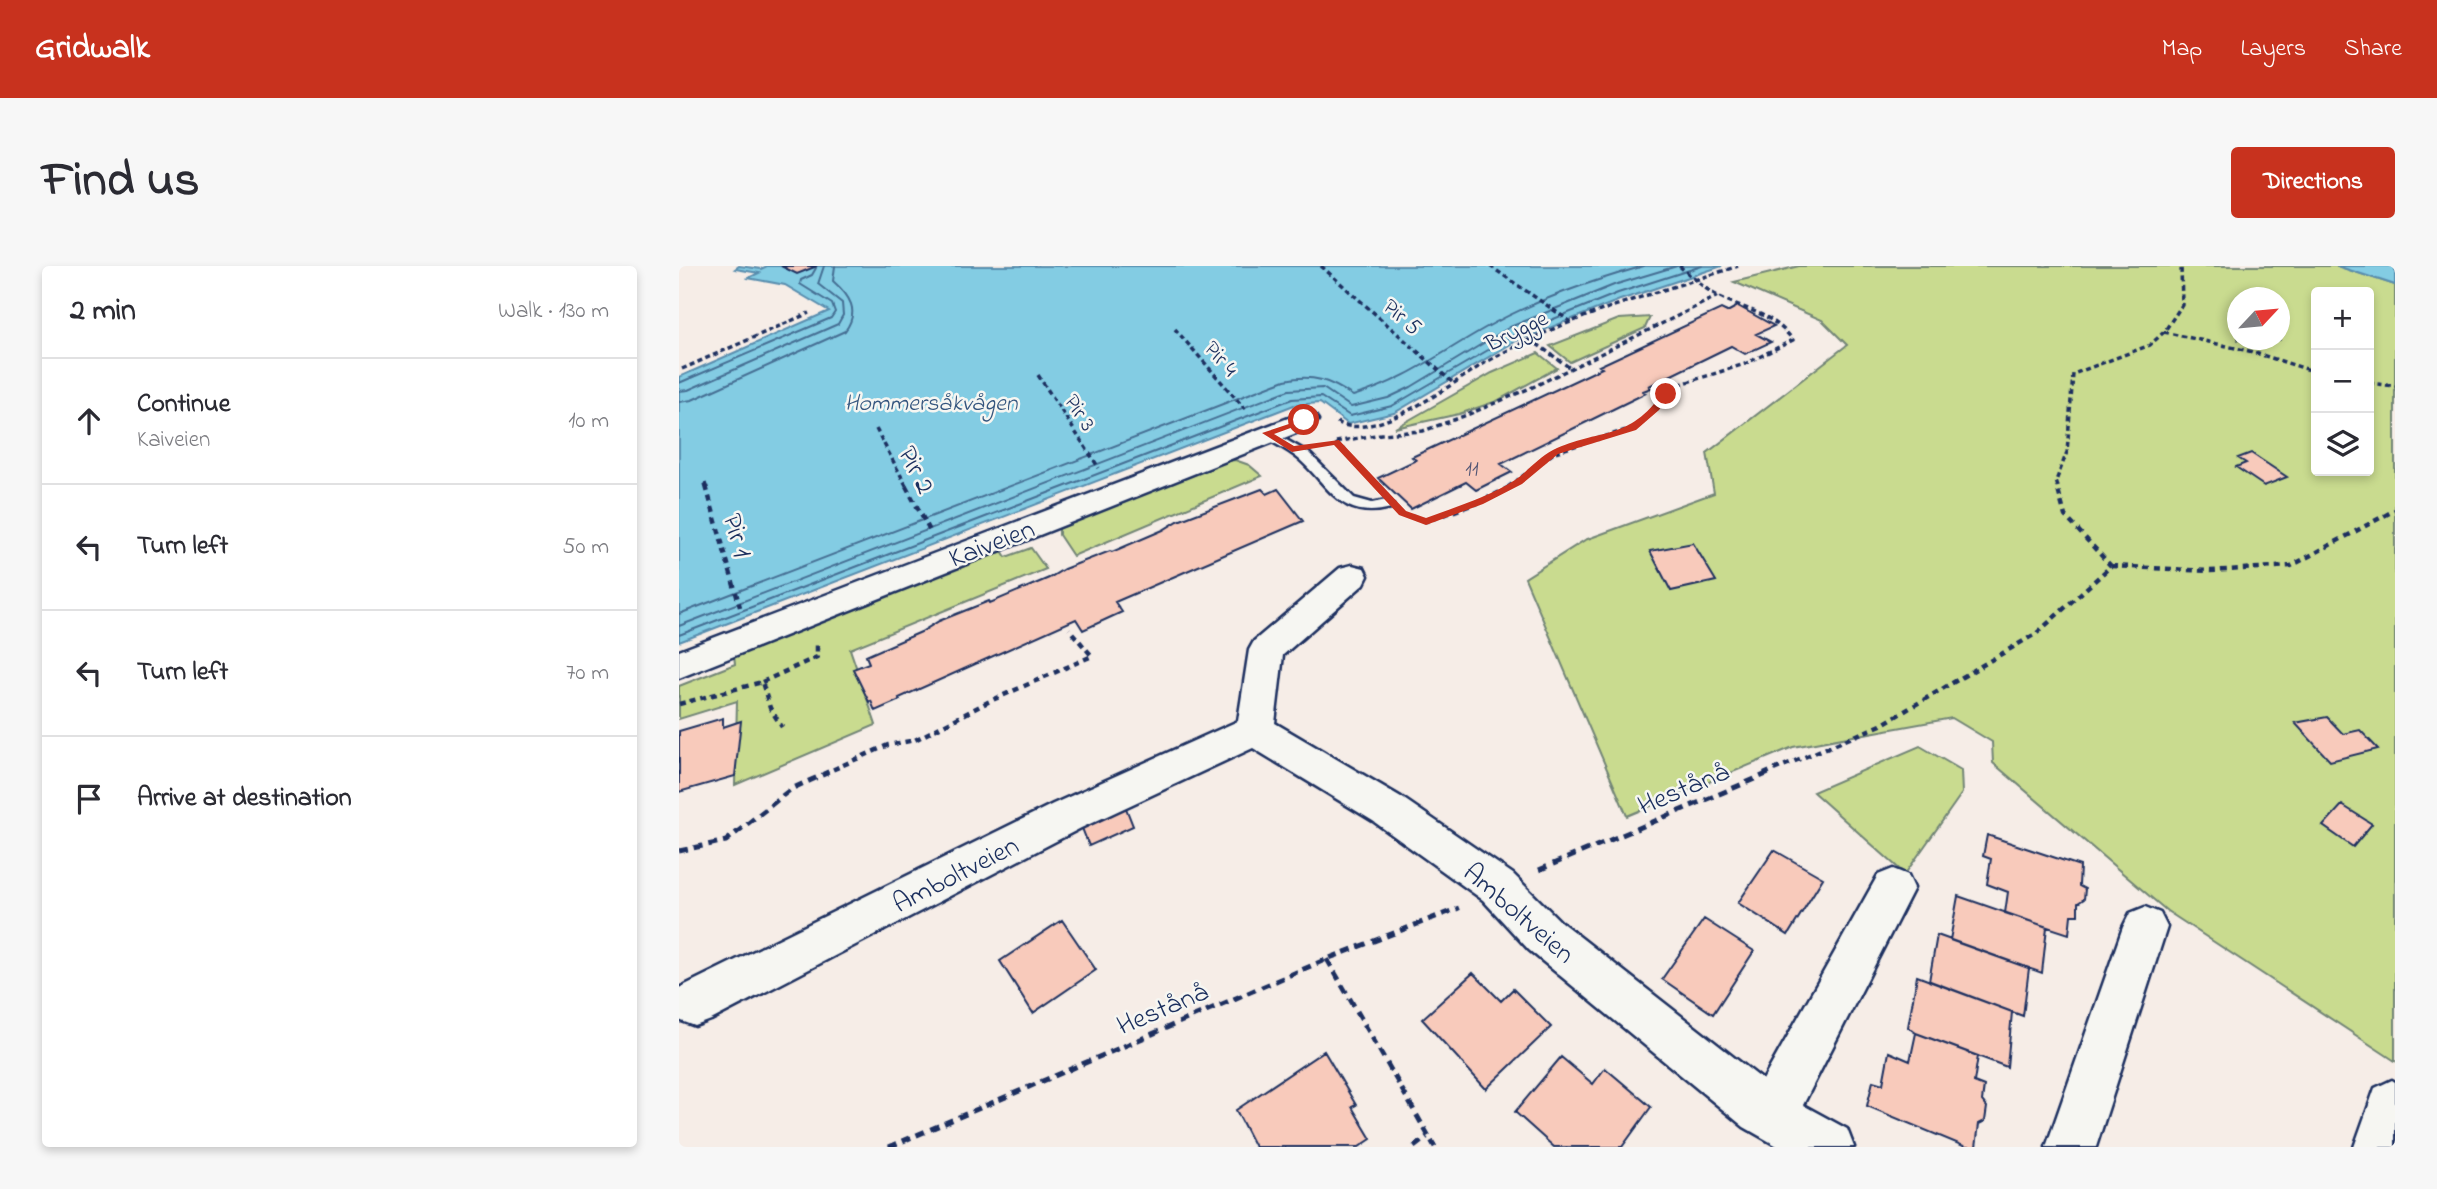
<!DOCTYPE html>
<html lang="en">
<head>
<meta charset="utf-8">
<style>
  body { margin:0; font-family:"Indie Flower",sans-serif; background:#f7f7f7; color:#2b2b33 }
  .controls { position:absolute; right:21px; top:21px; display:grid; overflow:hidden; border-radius:7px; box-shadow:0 4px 10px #0003 }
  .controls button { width:63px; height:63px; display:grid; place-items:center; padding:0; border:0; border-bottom:2px solid #e1e1e2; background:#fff; color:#2b2b33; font:35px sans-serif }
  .compass { position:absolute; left:1548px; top:21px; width:63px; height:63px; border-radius:50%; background:#fff; box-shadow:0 4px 10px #0003; rotate:64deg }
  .stop { position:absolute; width:21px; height:21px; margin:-16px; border:5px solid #c8321e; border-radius:50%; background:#fff }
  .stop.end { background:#c8321e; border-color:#fff; box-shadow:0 2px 7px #0008 }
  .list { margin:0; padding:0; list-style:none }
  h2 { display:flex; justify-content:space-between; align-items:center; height:91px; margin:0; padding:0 28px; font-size:30px }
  h2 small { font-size:23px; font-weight:400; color:#7c7c81 }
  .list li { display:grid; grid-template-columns:46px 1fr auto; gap:21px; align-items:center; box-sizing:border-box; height:126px; padding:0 28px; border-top:2px solid #e1e1e2 }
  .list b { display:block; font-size:26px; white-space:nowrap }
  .list p { margin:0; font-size:23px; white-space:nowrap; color:#7c7c81 }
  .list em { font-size:23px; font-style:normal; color:#7c7c81 }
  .icon { flex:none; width:38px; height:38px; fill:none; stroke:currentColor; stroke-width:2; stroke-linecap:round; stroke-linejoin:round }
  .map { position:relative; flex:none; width:1716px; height:881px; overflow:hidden; border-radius:7px }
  header { display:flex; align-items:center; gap:42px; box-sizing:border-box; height:98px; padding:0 35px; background:#c8321e; color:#fff }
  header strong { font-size:33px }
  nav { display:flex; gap:38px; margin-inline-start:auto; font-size:24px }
  .intro { display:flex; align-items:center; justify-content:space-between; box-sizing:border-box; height:168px; padding:0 42px }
  h1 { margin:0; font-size:49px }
  .button { padding:18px 32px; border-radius:7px; background:#c8321e; color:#fff; font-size:24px; font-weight:700 }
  main { display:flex; gap:42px; padding:0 42px }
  aside { flex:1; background:#fff; border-radius:7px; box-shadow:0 4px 10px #0003 }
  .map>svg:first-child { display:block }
  .green { fill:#c9db8f; stroke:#728576; stroke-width:2; fill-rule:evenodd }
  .water { fill:#83cce3; stroke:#598dae; stroke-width:2 }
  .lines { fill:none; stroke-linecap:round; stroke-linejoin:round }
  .shore { stroke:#456e93; stroke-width:2 }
  .building { fill:#f8cabb; stroke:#1b2f5e; stroke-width:2 }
  .service-casing { stroke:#1b2f5e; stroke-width:5 }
  .minor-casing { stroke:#1b2f5e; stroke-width:5 }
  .path-far2 { stroke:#1b2f5e; stroke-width:3.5; stroke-dasharray:5 3.5; stroke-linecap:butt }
  .path-far1 { stroke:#1b2f5e; stroke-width:4.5; stroke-dasharray:6 5; stroke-linecap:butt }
  .path { stroke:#1b2f5e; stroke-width:5; stroke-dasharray:9 6; stroke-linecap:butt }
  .service { fill:#f6f6f2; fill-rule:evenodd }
  .minor { fill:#f6f6f2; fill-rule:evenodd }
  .route { fill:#c8321e }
  .labels { text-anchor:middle; stroke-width:5; stroke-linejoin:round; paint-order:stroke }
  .far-number-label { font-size:21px; fill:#525675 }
  .far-street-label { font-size:23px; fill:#1b2f5e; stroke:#f6f6f2 }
  .far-water-label { font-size:24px; font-style:italic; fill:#35567f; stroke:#f6f6f2 }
  .street-label { font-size:28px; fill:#1b2f5e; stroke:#f6f6f2 }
</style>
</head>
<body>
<header>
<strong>Gridwalk</strong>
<nav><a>Map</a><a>Layers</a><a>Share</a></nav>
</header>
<div class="intro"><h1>Find us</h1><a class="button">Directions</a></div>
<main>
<aside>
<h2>2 min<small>Walk · 130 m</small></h2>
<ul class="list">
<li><svg class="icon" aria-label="ahead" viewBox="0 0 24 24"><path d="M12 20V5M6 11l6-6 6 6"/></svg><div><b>Continue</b><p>Kaiveien</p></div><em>10 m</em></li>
<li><svg class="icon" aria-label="left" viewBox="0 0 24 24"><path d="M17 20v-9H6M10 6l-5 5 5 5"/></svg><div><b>Turn left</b></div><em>50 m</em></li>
<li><svg class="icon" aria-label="left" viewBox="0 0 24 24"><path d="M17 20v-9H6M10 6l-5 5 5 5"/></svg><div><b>Turn left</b></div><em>70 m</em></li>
<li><svg class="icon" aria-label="arrive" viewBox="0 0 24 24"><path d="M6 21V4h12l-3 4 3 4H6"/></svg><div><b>Arrive at destination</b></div></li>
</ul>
</aside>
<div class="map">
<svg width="1716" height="881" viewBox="0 0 1716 881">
  <rect width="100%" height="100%" fill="#f6ede7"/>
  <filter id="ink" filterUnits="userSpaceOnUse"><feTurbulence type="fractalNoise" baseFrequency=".0143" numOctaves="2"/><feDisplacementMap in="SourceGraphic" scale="14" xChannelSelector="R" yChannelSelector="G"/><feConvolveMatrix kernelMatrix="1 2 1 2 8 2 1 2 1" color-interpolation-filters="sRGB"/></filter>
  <g filter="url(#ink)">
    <path class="green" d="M1120 0H1658L1716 19V795L1488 645 1314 497 1313 476 1273 452 1114 481 948 550 846 312 906 274 1035 227 1028 187 1168 79 1143 54 1055 16ZM1637 26H1690V205H1637ZM1559 32H1601V74H1559Z
      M971 51 966 62 891 96 871 80 940 53Z
      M859 87 878 102 818 135 780 148 716 162 813 107Z
      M556 194 570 199 583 210 394 290 380 269V261L540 196Z
      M352 282 367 303 171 383 197 459 56 519 58 435 0 453V420L56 398 55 390 322 283 327 291Z
      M1241 480 1282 504 1283 527 1226 608 1134 526Z"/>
    <path class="water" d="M60 0 82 3 88 0H1043L941 34 837 75 715 147 669 158 641 137 615 139 0 376V111L150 45 106 19 69 12 80 7 56 3Z
      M1658 0H1716V19Z"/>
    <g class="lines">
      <path class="shore" d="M0 117 152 52 156 46 153 38 121 18 122 14 133 9 137 2
        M0 125 9 124 159 58 164 49 163 37 139 18 145 0
        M0 136 13 134 166 65C181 45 171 30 154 15L156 0
        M0 348 606 114C634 108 650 114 674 130 723 116 762 87 806 62 856 34 910 16 965 0
        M0 360 610 124 644 122 672 141 709 132 732 121 831 61 935 19 998 0
        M0 369 613 133 642 131 671 150 713 140 835 69 939 27 1023 0"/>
    </g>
    <path class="building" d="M102 0H138L118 8Z
      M1059 40 1095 60 1077 68 1092 76 1066 88 1052 80 970 120 972 122 964 125 967 127 822 198 833 206 797 224 787 216 732 243 699 212 737 194 733 191 923 102 920 100 1042 43 1048 46Z
      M1572 187 1608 211 1585 220 1557 201 1567 197 1559 192Z
      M583 223 588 228 599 223 624 255 436 336 443 346 404 364 397 353 220 432 221 434 196 445 192 435 190 436 174 403 190 397 187 390 242 366 260 355 310 335 311 337 370 312 385 303 431 285 433 286 484 264 499 255Z
      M1014 277 1037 315 992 325 971 285Z
      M1648 451 1664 468 1681 464 1699 483 1651 495 1616 457Z
      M44 452V461L62 455 56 510 0 526V465Z
      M445 537 454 560 410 580 401 557Z
      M1663 539 1693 558 1674 581 1644 560Z
      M1308 569 1401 600 1400 620 1406 623 1405 633 1399 637V649H1392L1390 668 1326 647 1329 626 1308 618 1312 593 1304 590Z
      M1095 584 1144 612 1109 669 1059 637Z
      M1279 630 1368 661 1363 707 1271 674Z
      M1025 653 1075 685 1034 748 983 713Z
      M383 654 417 704 354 747 321 695Z
      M1258 669 1350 702 1344 750 1250 715Z
      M794 707 822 735 834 723 872 761 807 823 743 753Z
      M1238 710 1333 746 1328 801 1237 767 1229 761Z
      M1237 767 1299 790 1295 816 1305 820 1303 835 1308 841 1306 855 1300 858 1297 881H1287L1188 840 1194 815 1204 818 1210 786 1231 795Z
      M645 785 677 839 673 841 692 873 680 881H576L557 844Z
      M882 791 914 818 926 802 972 841 943 881H875L836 846Z"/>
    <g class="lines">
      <g class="service-casing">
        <path id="service" d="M588 163 630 187 675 232 693 237 707 234 714 239 712 242C662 255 652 222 621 194 610 184 596 178 583 170V164Z"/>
      </g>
      <g class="minor-casing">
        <path id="minor" d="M625 146 635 148 639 154 635 160 0 412V385Z
          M673 299 685 302 689 310 685 318 604 389 596 457 722 531 834 608 882 656 1084 814 1199 609 1214 603 1229 609 1235 622 1124 839 1168 863 1175 881H1100L1065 861 850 684 804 634 694 555 574 482 402 562 32 754 16 760 0 754V722L374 538 559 455 570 384 575 375 661 302Z
          M1466 641 1481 647 1488 661 1417 881H1367L1444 661 1451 647Z
          M1713 814 1716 816V881H1675L1696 822Z"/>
      </g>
      <path class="path-far2" d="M642 0 773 116
        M811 0 892 56
        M496 63 567 144
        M1485 66 1570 85 1637 106
        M851 73 891 102
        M3 103 130 47
        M359 109 420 202
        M1690 117 1716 120
        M658 156C695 177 769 120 801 100 880 52 972 29 1059 0
        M197 163 228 221
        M657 176 691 212
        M657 176 702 168 744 165 788 149 856 120 1039 30
        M26 217 27 221
        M829 221 876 186 954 162 977 143 987 128 999 119 1066 98 1114 74C1092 46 1068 45 1039 30 1025 23 1013 10 1000 0
        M1379 221 1377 215 1388 186 1394 108 1471 79 1485 66 1503 39 1502 0"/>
      <path class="path-far1" d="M27 220 61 341
        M227 220 252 267
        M733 250 747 255 801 236 833 220
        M1432 300 1531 305 1612 300 1716 244
        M83 416 138 391V379
        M0 438 83 416 91 442 103 461
        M144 508 209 479 236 474 309 436 413 390 390 363
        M1085 508 1202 459 1358 367 1432 300 1386 250 1378 220"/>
      <path class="path" d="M0 585 47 575 112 523 148 507
        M860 604 1090 507
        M648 693 756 881
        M210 881 648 693 780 642
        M735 881 748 871"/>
      <use href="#service" class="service"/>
      <use href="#minor" class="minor"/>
    </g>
  </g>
  <path class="route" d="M984 126 991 128 980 144 957 164 879 188 843 218 804 238 747 259 720 249 655 179 613 186 583 167 628 152V156L595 168 615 180 660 174 727 245 747 252C777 241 809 231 836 214 849 205 860 191 874 184 920 162 950 176 984 126Z"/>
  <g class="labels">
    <g class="far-number-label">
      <text x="793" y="209">11</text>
    </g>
    <g class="far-street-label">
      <text transform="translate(724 50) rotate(41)" y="8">Pir 5</text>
      <text transform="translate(837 64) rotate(-26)" y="8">Brygge</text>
      <text transform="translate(543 92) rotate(49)" y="8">Pir 4</text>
      <text transform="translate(402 146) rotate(57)" y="8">Pir 3</text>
    </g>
    <g class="far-water-label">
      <text x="252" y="144">Hommersåkvågen</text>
    </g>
    <g class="street-label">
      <text transform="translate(239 203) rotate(63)" y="10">Pir 2</text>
      <text transform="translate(60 269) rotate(74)" y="10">Pir 1</text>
      <text transform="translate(312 276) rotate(-21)" y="10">Kaiveien</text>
      <text transform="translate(1004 521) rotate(-23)" y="10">Hestånå</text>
      <text transform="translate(276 607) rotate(-27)" y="10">Amboltveien</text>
      <text transform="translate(841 646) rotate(41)" y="10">Amboltveien</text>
      <text transform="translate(483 741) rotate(-23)" y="10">Hestånå</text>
    </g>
  </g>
</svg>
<div class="controls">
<button>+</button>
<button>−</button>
<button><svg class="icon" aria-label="layers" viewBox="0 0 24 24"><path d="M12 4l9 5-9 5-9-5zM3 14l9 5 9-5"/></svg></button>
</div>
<svg class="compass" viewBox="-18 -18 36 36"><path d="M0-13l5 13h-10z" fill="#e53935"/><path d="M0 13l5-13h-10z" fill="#7c7c81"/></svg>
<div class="stop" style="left:625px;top:154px"></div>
<div class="stop end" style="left:987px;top:128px"></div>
</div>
</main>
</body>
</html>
